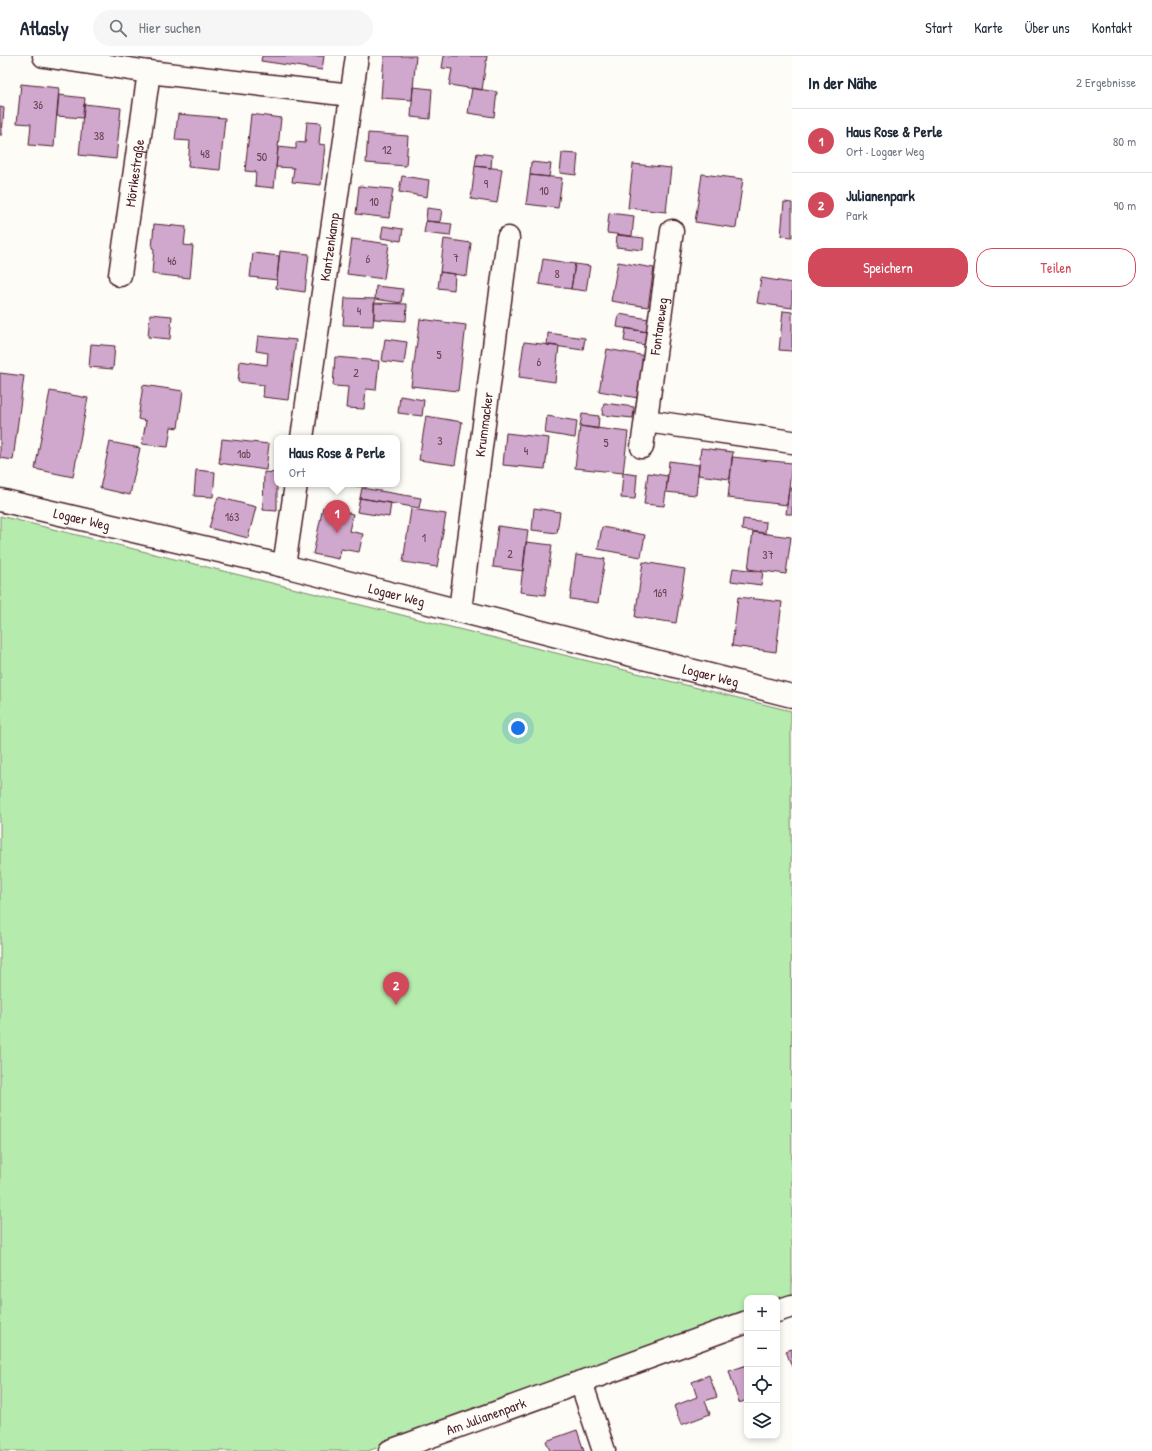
<!DOCTYPE html>
<html lang="de">
<head>
<meta charset="utf-8">
<style>
  body { margin:0; font-family:"Patrick Hand",sans-serif; background:#f6f6f7; color:#1f2937 }
  .controls { position:absolute; right:12px; bottom:12px; display:grid; overflow:hidden; border-radius:8px; box-shadow:0 2px 6px #0003 }
  .controls button { width:36px; height:36px; display:grid; place-items:center; padding:0; border:0; border-bottom:1px solid #e0e1e3; background:#fff; color:#1f2937; font:20px sans-serif }
  .you { position:absolute; left:518px; top:672px; width:14px; height:14px; margin:-10px; border:3px solid #fff; border-radius:50%; background:#1a73e8; box-shadow:0 0 0 6px #1a73e833 }
  .badge { display:grid; place-items:center; width:26px; height:26px; border-radius:50%; background:#d1495b; color:#fff; font-size:13px; font-weight:700 }
  .pin { position:absolute; translate:-50% -33px; filter:drop-shadow(0 1px 2px #0008) }
  .pin::after { content:''; position:absolute; top:21px; width:14px; height:12px; background:inherit; clip-path:polygon(0 0,100% 0,50% 100%) }
  .popup { position:absolute; left:274px; top:379px; width:126px; height:52px; box-sizing:border-box; display:grid; place-content:center; border-radius:8px; background:#fff; filter:drop-shadow(0 1px 3px #0005); font-size:13px; white-space:nowrap; color:#747a83 }
  .popup b { font-size:15px; color:#1f2937 }
  .popup::after { content:''; position:absolute; left:50%; top:100%; margin-left:-8px; border:8px solid transparent; border-top-color:#fff }
  .list { margin:0; padding:0; list-style:none }
  h2 { display:flex; justify-content:space-between; align-items:center; height:52px; margin:0; padding:0 16px; font-size:17px }
  h2 small { font-size:13px; font-weight:400; color:#747a83 }
  .list li { display:grid; grid-template-columns:26px 1fr auto; gap:12px; align-items:center; box-sizing:border-box; height:64px; padding:0 16px; border-top:1px solid #e0e1e3 }
  .list b { display:block; font-size:15px; white-space:nowrap }
  .list p { margin:0; font-size:13px; white-space:nowrap; color:#747a83 }
  .list em { font-size:13px; font-style:normal; color:#747a83 }
  .actions { display:flex; gap:8px; padding:12px 16px }
  .actions a { flex:1; padding:9px 0; border:1px solid #d1495b; border-radius:16px; text-align:center; font-size:14px; color:#d1495b }
  .actions .main { background:#d1495b; color:#fff }
  .icon { flex:none; width:22px; height:22px; fill:none; stroke:currentColor; stroke-width:2; stroke-linecap:round; stroke-linejoin:round }
  .map { position:relative; flex:none; width:792px; height:1395px; overflow:hidden }
  header { display:flex; align-items:center; gap:24px; box-sizing:border-box; height:56px; padding:0 20px; background:#fff; border-bottom:1px solid #e0e1e3 }
  header strong { font-size:19px }
  nav { display:flex; gap:22px; margin-inline-start:auto; font-size:14px }
  .search { width:280px; height:36px; background:#f6f6f7; display:flex; align-items:center; gap:10px; box-sizing:border-box; padding:0 14px; border-radius:22px; color:#747a83; font-size:15px }
  main { display:flex }
  aside { flex:1; background:#fff }
  .map>svg:first-child { display:block }
  .green { fill:#b5ebad; stroke:#80856c }
  .building { fill:#d0a7cd; stroke:#4a1f2b }
  .lines { fill:none; stroke-linecap:round; stroke-linejoin:round }
  .minor-casing { stroke:#4a1f2b; stroke-width:25 }
  .tertiary-casing { stroke:#4a1f2b; stroke-width:25 }
  .minor { stroke:#fdfcf7; stroke-width:22 }
  .tertiary { stroke:#fdfcf7; stroke-width:22 }
  .labels { text-anchor:middle; stroke-width:3; stroke-linejoin:round; paint-order:stroke }
  .number-label { font-size:12px; fill:#6c4154 }
  .street-label { font-size:14px; fill:#4a1f2b; stroke:#fdfcf7 }
</style>
</head>
<body>
<header>
<strong>Atlasly</strong>
<div class="search"><svg class="icon" aria-label="search" viewBox="0 0 24 24"><circle cx="10" cy="10" r="6"/><path d="M15 15l6 6"/></svg>Hier suchen</div>
<nav><a>Start</a><a>Karte</a><a>Über uns</a><a>Kontakt</a></nav>
</header>
<main>
<div class="map">
<svg width="792" height="1395" viewBox="0 0 792 1395">
  <rect width="100%" height="100%" fill="#fdfcf7"/>
  <filter id="ink" filterUnits="userSpaceOnUse"><feTurbulence type="fractalNoise" baseFrequency=".025" numOctaves="2"/><feDisplacementMap in="SourceGraphic" scale="8" xChannelSelector="R" yChannelSelector="G"/><feConvolveMatrix kernelMatrix="1 2 1 2 8 2 1 2 1" color-interpolation-filters="sRGB"/></filter>
  <g filter="url(#ink)">
    <path class="green" d="M0 460 791 655 792 1240 777 1246V1242H747V1257L368 1395H0Z"/>
    <path class="building" d="M262 0H324L322 14 261 5Z
      M384 0H416L412 44 381 42Z
      M444 0H487L482 34 449 29 452 13 442 12Z
      M21 28 59 32 54 91 29 89 31 68 17 67Z
      M413 31 432 33 430 63 411 61Z
      M472 32 497 36 494 61 468 57Z
      M59 39 85 42 83 62 57 60Z
      M84 48 121 52 116 103 79 99Z
      M0 51 4 52 2 79H0Z
      M178 58 225 62 220 114 188 111 190 85 175 84Z
      M251 58 281 62 274 132 255 130 256 116 245 115Z
      M307 66 321 67 319 88 325 89 321 129 292 126 294 112 276 111 278 91 296 93V86L305 87Z
      M368 77 408 80 406 110 366 107Z
      M477 97 492 99 491 112 475 110Z
      M562 97 578 98 576 119 560 117Z
      M531 106 551 108 549 121 530 119Z
      M633 108 671 112 666 156 628 152Z
      M475 110 502 113 497 147 471 143Z
      M702 118 743 123 736 172 695 166Z
      M530 119 562 122 558 152 526 148Z
      M402 120 429 124 427 141 399 136Z
      M359 130 393 133 389 162 356 158Z
      M784 146 792 147V181L781 180Z
      M427 152 442 154 440 166 426 165Z
      M609 157 634 160 632 180 607 177Z
      M426 165 452 168 450 180 424 177Z
      M154 168 186 171 184 189 193 190 190 222 152 218 154 193 152 192Z
      M383 170 403 173 401 185 381 182Z
      M617 179 644 182 643 194 616 191Z
      M352 183 389 188 384 223 347 218Z
      M444 183 471 187 467 220 440 216Z
      M280 195 309 198 305 236 276 232Z
      M253 197 279 200 277 224 250 221Z
      M543 203 575 208 571 233 539 228Z
      M618 206 654 212 648 251 611 245Z
      M575 208 590 210 586 235 571 233Z
      M440 216 455 218 454 234 438 232Z
      M761 222 792 227V252L757 247Z
      M376 230 403 233 401 247 375 243Z
      M345 242 375 243 373 270 343 269Z
      M374 247 407 248 406 265 374 263Z
      M783 255 792 256V295L779 294Z
      M150 258 172 260 170 283 148 281Z
      M619 258 649 263 647 276 617 271Z
      M420 263 466 269 458 335 411 330Z
      M626 272 647 276 645 289 624 285Z
      M548 277 585 282 583 294 547 289Z
      M258 280 296 284 288 344 263 341 264 329 238 326 240 305 267 309 268 297 256 295Z
      M385 283 407 286 404 308 382 305Z
      M524 286 559 290 555 326 519 321Z
      M91 288 115 290 113 313 89 311Z
      M607 293 646 300 638 342 599 335Z
      M335 301 379 305 376 334 366 333 364 353 346 352 348 331 333 330Z
      M0 317 24 320 13 404 0 402Z
      M143 329 183 335 178 372 171 371 168 391 142 388 146 365 138 363Z
      M50 335 88 342 73 421 35 413Z
      M400 340 424 344 422 360 398 357Z
      M604 347 634 351 633 362 602 359Z
      M582 358 599 360 598 373 580 370Z
      M426 360 462 366 455 409 419 404Z
      M547 360 577 365 575 382 545 377Z
      M580 370 628 376 623 417 575 412Z
      M506 377 549 382 545 413 503 409Z
      M222 383 269 388 266 414 219 407Z
      M110 386 140 392 130 439 100 432Z
      M701 392 733 396 730 423 698 419Z
      M732 401 792 407 787 449 728 442Z
      M669 405 699 409 696 439 666 436Z
      M196 414 215 416 213 441 194 440Z
      M264 416 277 417V455L263 454Z
      M623 417 637 419 635 443 621 442Z
      M648 417 668 420 664 450 644 448Z
      M329 428H367V431Z
      M362 432 421 442 419 452 360 442Z
      M789 432H792V458H786Z
      M218 441 256 451 248 482 209 472Z
      M360 442 391 447 389 461 357 456Z
      M323 451 353 458 349 475 363 478 359 496 341 493 339 503 313 498Z
      M534 452 560 456 557 477 532 474Z
      M411 453 446 458 437 511 403 506Z
      M743 463 766 466 765 477 742 474Z
      M498 470 528 474 523 515 493 511Z
      M602 471 645 479 641 501 598 493Z
      M753 476 791 481 786 518 748 513Z
      M526 486 552 489 545 539 520 536Z
      M576 499 605 503 598 547 570 543Z
      M643 506 685 513 676 567 635 561Z
      M733 512 763 516 761 529 731 525Z
      M738 541 782 546 776 596 732 590Z
      M792 1293V1311L786 1295Z
      M747 1309V1344L739 1347 729 1315Z
      M709 1319 717 1341 705 1345 710 1358 681 1369 674 1350 697 1341 692 1326Z
      M577 1374 584 1395H550L546 1385Z"/>
    <g class="lines">
      <g class="minor-casing">
        <g id="minor">
          <path d="M44 0 149 16 351 39"/>
          <path id="s1" d="M120 219 149 16"/>
          <path d="M646 365 792 386"/>
          <path id="s2" d="M302 382 357 0"/>
          <path id="s3" d="M642 391 672 175"/>
          <path d="M284 510 296 428"/>
          <path id="s4" d="M460 554 508 182"/>
          <path d="M777 1255 792 1250"/>
          <path d="M581 1326 604 1395"/>
          <path id="s5" d="M390 1395 747 1266"/>
        </g>
      </g>
      <g class="tertiary-casing">
        <g id="tertiary">
          <path id="s6" d="M0 444 284 510 792 640"/>
        </g>
      </g>
      <use href="#minor" class="minor"/>
      <use href="#tertiary" class="tertiary"/>
    </g>
  </g>
  <g class="labels">
    <g class="number-label">
      <text x="38" y="53">36</text>
      <text x="99" y="84">38</text>
      <text x="387" y="98">12</text>
      <text x="205" y="102">48</text>
      <text x="262" y="105">50</text>
      <text x="486" y="132">9</text>
      <text x="544" y="139">10</text>
      <text x="374" y="150">10</text>
      <text x="456" y="206">7</text>
      <text x="368" y="207">6</text>
      <text x="172" y="209">46</text>
      <text x="557" y="222">8</text>
      <text x="359" y="259">4</text>
      <text x="439" y="303">5</text>
      <text x="539" y="310">6</text>
      <text x="356" y="321">2</text>
      <text x="440" y="389">3</text>
      <text x="606" y="391">5</text>
      <text x="526" y="399">4</text>
      <text x="244" y="402">1ab</text>
      <text x="232" y="465">163</text>
      <text x="424" y="486">1</text>
      <text x="510" y="502">2</text>
      <text x="768" y="503">37</text>
      <text x="660" y="541">169</text>
    </g>
    <g class="street-label">
      <text dy="5" stroke="none"><textPath href="#s1" startOffset="103">Mörikestraße</textPath></text>
      <text dy="5" stroke="none"><textPath href="#s2" startOffset="193">Kantzenkamp</textPath></text>
      <text dy="5" stroke="none"><textPath href="#s3" startOffset="122">Fontaneweg</textPath></text>
      <text dy="5" stroke="none"><textPath href="#s4" startOffset="187">Krummacker</textPath></text>
      <text dy="5" stroke="none"><textPath href="#s6" startOffset="84">Logaer Weg</textPath></text>
      <text dy="5" stroke="none"><textPath href="#s6" startOffset="408">Logaer Weg</textPath></text>
      <text dy="5" stroke="none"><textPath href="#s6" startOffset="732">Logaer Weg</textPath></text>
      <text dy="5" stroke="none"><textPath href="#s5" startOffset="102">Am Julianenpark</textPath></text>
    </g>
  </g>
</svg>
<div class="controls">
<button>+</button>
<button>−</button>
<button><svg class="icon" aria-label="locate" viewBox="0 0 24 24"><circle cx="12" cy="12" r="6"/><path d="M12 2v4M12 18v4M2 12h4M18 12h4"/></svg></button>
<button><svg class="icon" aria-label="layers" viewBox="0 0 24 24"><path d="M12 4l9 5-9 5-9-5zM3 14l9 5 9-5"/></svg></button>
</div>
<div class="you"></div>
<div class="pin badge" style="left:337px;top:477px">1</div>
<div class="popup"><b>Haus Rose &amp; Perle</b>Ort</div>
<div class="pin badge" style="left:396px;top:949px">2</div>
</div>
<aside>
<h2>In der Nähe<small>2 Ergebnisse</small></h2>
<ul class="list">
<li><span class="badge">1</span><div><b>Haus Rose &amp; Perle</b><p>Ort · Logaer Weg</p></div><em>80 m</em></li>
<li><span class="badge">2</span><div><b>Julianenpark</b><p>Park</p></div><em>90 m</em></li>
</ul>
<div class="actions"><a class="main">Speichern</a><a>Teilen</a></div>
</aside>
</main>
</body>
</html>
